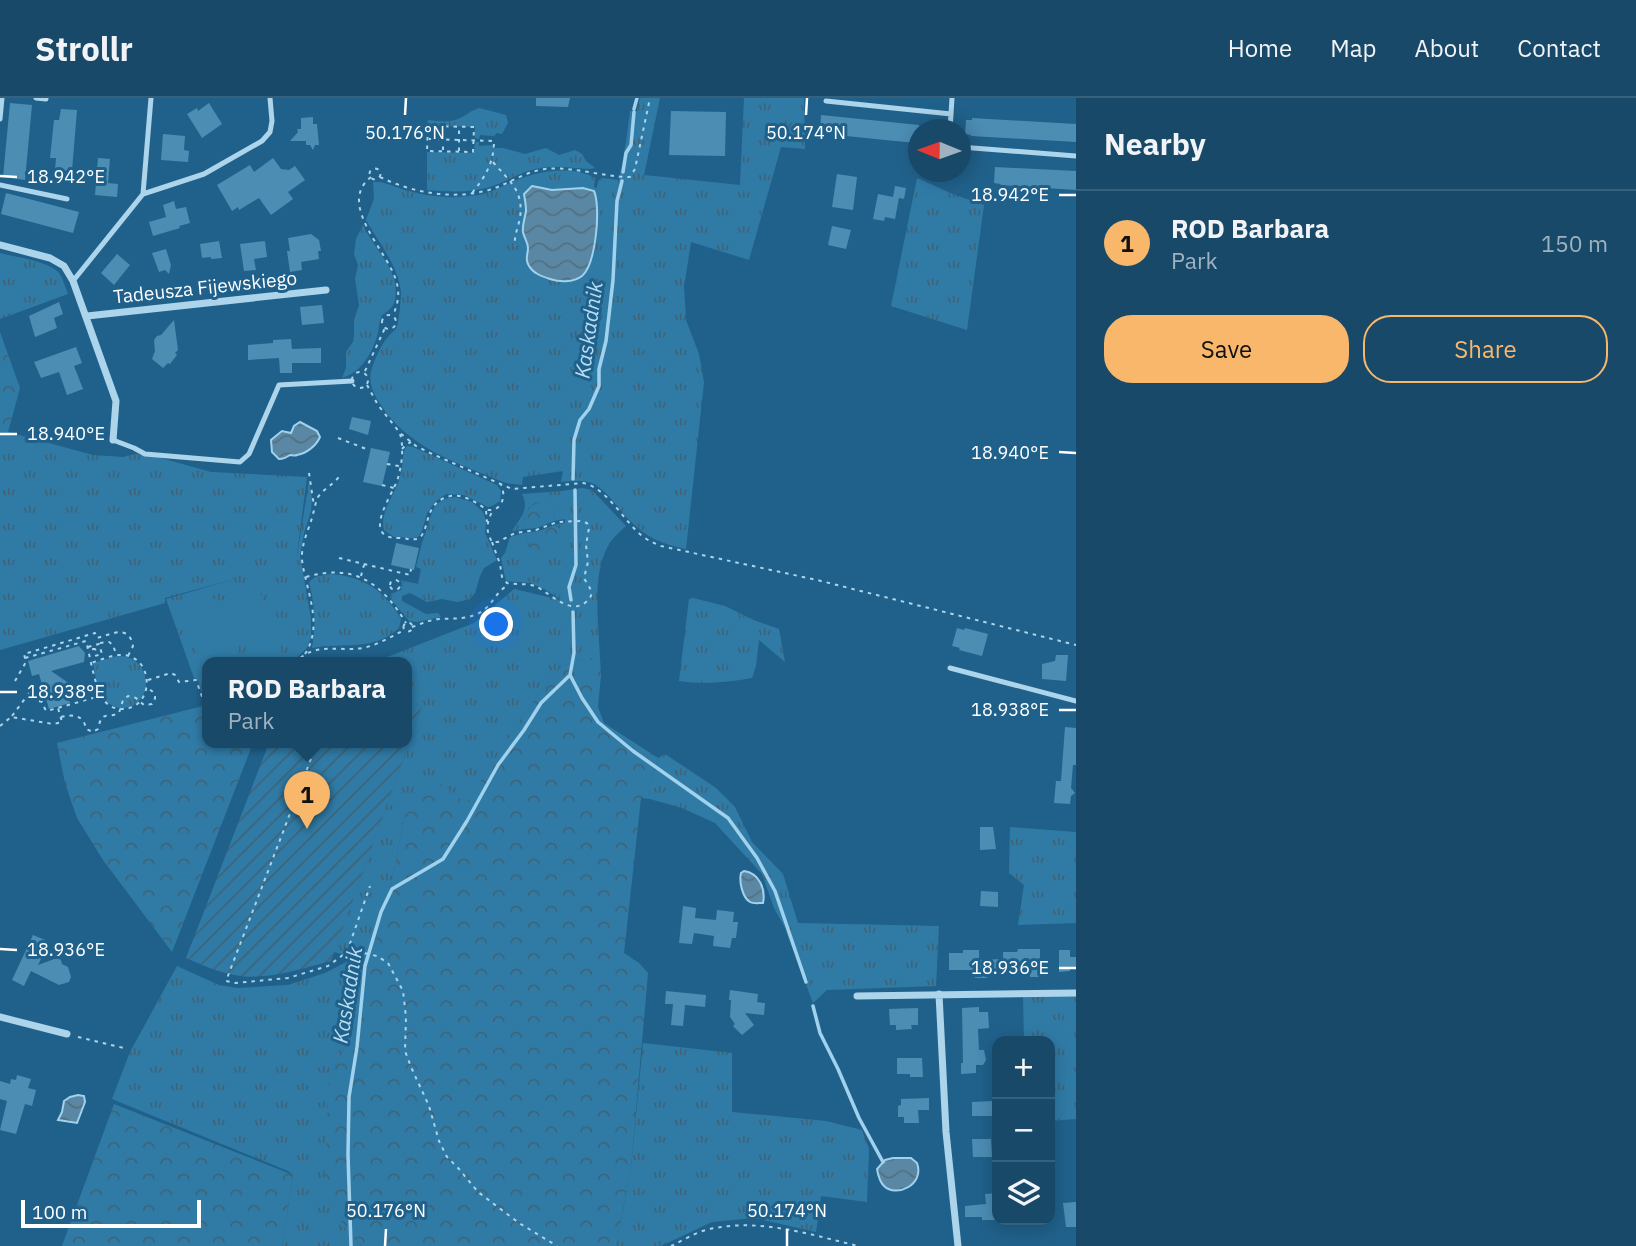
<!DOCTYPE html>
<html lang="en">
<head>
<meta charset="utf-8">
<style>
  body { margin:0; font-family:"IBM Plex Sans",sans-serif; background:#21506e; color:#f1f3f6 }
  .controls { position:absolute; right:21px; bottom:21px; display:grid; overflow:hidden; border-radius:14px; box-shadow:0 4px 18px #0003 }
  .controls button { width:63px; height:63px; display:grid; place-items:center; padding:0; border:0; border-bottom:2px solid #36617c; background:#184968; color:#f1f3f6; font:35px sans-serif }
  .compass { position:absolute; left:908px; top:21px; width:63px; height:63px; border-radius:50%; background:#184968; box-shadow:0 4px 18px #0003; rotate:271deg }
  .scale { position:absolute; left:21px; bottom:18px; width:180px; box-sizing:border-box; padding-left:7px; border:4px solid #fff; border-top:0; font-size:19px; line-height:24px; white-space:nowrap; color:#fff; -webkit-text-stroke:5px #20618b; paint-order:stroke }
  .you { position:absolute; left:497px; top:527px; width:24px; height:24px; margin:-18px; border:5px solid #fff; border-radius:50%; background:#1a73e8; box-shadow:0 0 0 10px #1a73e833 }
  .badge { display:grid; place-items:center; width:46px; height:46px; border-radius:50%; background:#f9b76c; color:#111; font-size:23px; font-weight:700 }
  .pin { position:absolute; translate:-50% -58px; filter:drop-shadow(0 2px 4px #0008) }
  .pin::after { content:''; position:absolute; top:37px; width:24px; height:21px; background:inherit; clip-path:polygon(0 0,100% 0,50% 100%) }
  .popup { position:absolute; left:202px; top:559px; width:210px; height:91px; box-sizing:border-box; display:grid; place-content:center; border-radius:14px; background:#184968; filter:drop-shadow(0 2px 5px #0005); font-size:23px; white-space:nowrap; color:#9fb2c0 }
  .popup b { font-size:26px; color:#f1f3f6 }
  .popup::after { content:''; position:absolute; left:50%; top:100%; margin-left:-14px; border:14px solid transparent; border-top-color:#184968 }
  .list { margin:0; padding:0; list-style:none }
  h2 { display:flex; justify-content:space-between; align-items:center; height:91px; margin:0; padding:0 28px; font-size:30px }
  h2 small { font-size:23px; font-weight:400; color:#9fb2c0 }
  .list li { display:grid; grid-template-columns:46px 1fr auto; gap:21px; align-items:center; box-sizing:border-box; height:105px; padding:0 28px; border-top:2px solid #36617c }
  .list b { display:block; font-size:26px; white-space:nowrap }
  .list p { margin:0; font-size:23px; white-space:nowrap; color:#9fb2c0 }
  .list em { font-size:23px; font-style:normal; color:#9fb2c0 }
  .actions { display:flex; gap:14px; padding:21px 28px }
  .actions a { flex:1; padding:16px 0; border:2px solid #f9b76c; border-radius:28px; text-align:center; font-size:24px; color:#f9b76c }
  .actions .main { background:#f9b76c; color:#111 }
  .icon { flex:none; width:38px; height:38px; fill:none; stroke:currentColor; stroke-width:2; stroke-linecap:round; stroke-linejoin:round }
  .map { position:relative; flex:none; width:1076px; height:1148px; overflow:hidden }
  header { display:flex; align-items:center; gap:42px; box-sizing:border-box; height:98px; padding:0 35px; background:#184968; border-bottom:2px solid #36617c }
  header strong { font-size:33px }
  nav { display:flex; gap:38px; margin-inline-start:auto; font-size:24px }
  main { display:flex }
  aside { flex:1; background:#184968 }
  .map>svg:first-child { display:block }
  .grass { fill:url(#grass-tufts) }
  .forest { fill:url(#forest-crowns) }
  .garden { fill:url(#garden-furrows) }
  .pitch { fill:#307ba6 }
  .water { fill:url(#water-waves); stroke:#a0d1ed; stroke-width:2 }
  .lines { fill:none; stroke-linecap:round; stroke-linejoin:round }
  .stream { stroke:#a0d1ed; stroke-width:3.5 }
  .building { fill:#4c8db4 }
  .path { stroke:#acd4eb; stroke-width:2; stroke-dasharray:3.5 5; stroke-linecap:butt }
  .lane { stroke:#acd4eb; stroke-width:5 }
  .street { stroke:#acd4eb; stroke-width:7 }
  .ticks { fill:none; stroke:#fff; stroke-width:2.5 }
  .labels { text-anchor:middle; stroke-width:6; stroke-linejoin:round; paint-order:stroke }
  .street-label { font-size:19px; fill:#fff; stroke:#20618b }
  .water-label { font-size:21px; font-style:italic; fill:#b8ddf3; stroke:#20618b }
  .ticks-label { font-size:18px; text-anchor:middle; fill:#fff; stroke:#20618b; stroke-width:6; stroke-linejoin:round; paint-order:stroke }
</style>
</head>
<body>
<header>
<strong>Strollr</strong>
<nav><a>Home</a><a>Map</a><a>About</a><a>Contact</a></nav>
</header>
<main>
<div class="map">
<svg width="1076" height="1148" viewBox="0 0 1076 1148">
  <defs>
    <pattern id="grass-tufts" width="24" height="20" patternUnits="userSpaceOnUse" patternTransform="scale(1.75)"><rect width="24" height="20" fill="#307ba6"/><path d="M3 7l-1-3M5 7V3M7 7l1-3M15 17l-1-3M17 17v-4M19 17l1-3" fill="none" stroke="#3e6479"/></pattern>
    <pattern id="forest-crowns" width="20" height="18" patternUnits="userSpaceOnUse" patternTransform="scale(1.75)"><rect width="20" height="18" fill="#307ba6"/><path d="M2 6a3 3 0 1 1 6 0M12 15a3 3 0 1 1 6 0" fill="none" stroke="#3e6479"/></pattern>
    <pattern id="garden-furrows" width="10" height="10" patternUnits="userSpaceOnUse" patternTransform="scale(1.75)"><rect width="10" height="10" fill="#307ba6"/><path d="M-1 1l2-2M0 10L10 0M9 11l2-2" fill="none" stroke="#3e6479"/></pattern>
    <pattern id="water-waves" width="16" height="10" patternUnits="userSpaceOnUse" patternTransform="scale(1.75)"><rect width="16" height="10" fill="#5a88a4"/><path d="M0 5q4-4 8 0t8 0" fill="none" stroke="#547081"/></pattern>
  </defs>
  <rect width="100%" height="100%" fill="#20618b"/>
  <path class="grass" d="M640 0H660L644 77 740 87 744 0H804L805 51 781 49 749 162 691 144 684 189 686 222 699 256 704 284 686 451C656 445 641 436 621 413 614 404 605 392 594 386 584 381 572 383 561 384L563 373 523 379 522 387 506 385C460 366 409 351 381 307 372 294 367 282 373 267 377 257 381 247 388 239 390 236 393 234 396 231 399 226 401 201 401 194 398 167 379 145 366 122L374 101 373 84C386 83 396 90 409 93 432 100 456 100 479 97 492 94 503 88 515 83 538 73 572 67 595 80L594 88 596 91 599 82 601 80 618 82V87L626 44 630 13H637Z
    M479 10 506 17 508 25 502 36 497 35 494 38 480 37 479 41 475 40V29L427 27 428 22C438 23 448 25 458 21 466 18 471 12 479 10Z
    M475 44H479V48L494 47V50H503L525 56 546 50 559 57 575 52 582 56 586 63 595 70 590 71C573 70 557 67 540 70 523 73 509 82 493 88 472 95 449 94 427 92V54L474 55Z
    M917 80 955 97 984 107 967 232 891 208Z
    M363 127C372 147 390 163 395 185 396 194 397 204 390 211 387 214 384 215 382 218 379 222 379 230 378 235 372 255 363 273 342 280L346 270V254L353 244 354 238V222L359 207 355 181 358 167 354 156 355 149 356 141Z
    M0 155C15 159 49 163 59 175 63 181 65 189 68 196L0 221Z
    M8 334 93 357 123 359 135 356 157 359 211 374 307 379 296 464 309 383 312 400 311 413 304 435 300 458 311 520V540L307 550 291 565H287L286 559 282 561 280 565H207V605L206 606 197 581 194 580 166 501 242 479 165 500V505L0 552V345Z
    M407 348 413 349 497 387 501 393 500 403 492 408 488 409 464 397 446 396 435 404 427 415 422 433 418 439 413 440 394 439 384 432C379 413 397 395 401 375 404 366 401 356 407 348Z
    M582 390 592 392 626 428C620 434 612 440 608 448 591 478 599 527 600 561L578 562 562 568 551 580 523 618 466 707 404 719 391 788 367 864 362 920 329 978 349 1136 362 1148H282L293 1077 288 1073 112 1001 130 954 177 868 219 887 237 890 288 887 325 875 354 860 334 854 422 608 407 604V565H372L474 525 514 491 561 502 546 492 531 485 506 483 501 460 505 455 510 439 525 435C528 453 537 455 555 454L559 429 555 427 565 425V421L554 423 555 411C546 399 528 403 525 419 524 422 525 428 525 431L512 433C520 420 530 412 522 396L562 393Z
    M455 399 472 404 483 414 486 423 485 435 497 462 484 470 480 478 475 495 470 501 457 504 442 501 427 504 410 495 402 498V503L426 516 438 515 441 519 417 524 409 523 390 500 391 496 401 492 402 485 401 482 418 486 421 471 416 469C419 458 421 447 425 436 432 418 430 402 455 399Z
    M331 476C364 479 384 492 401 521L399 530C373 554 343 544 312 550 316 528 315 506 309 484L315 479Z
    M693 500 725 508 756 523 779 531 785 564 759 542 756 568 752 580C728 584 703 587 679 583L689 501Z
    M117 558C155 557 155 612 120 610 113 609 106 604 102 598 97 589 95 576 93 565Z
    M665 656 716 690 735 709 752 744 783 776 798 825 939 828 936 888 827 892 813 905 784 828 774 810 762 776 715 725 682 710 650 701 649 688 658 660Z
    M1010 729 1076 734V825L1018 827 1024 787 1009 775Z
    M1023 898H1076V1021L1050 1023V943H1024Z
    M643 945 732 955V1014L826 1023 862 1032 869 1051 867 1104 821 1098 816 1134 754 1120 712 1124 661 1148H616L631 1069Z"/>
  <path class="forest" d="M0 234 20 290 8 334 0 345Z
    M544 403 550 405 555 411 554 423 537 430 525 431C523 414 528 407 544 403Z
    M555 427C586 447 532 476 525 435L539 433Z
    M592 560 600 561 601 577 598 609 604 625 658 660 649 688 650 701 641 700 624 855 639 865 648 875 631 1069 616 1148H362L349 1136 324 1099 329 978 362 920 367 864 391 788 404 719 430 678 466 706 523 618 551 580 562 568 578 562Z
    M207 607V645H253L172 854 103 762 77 720 65 685 57 645Z
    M114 1006 293 1077 282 1148H62Z"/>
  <path class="garden" d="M407 604 422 608 331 863C296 872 258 886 222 874 210 871 198 865 186 860L269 645H407Z"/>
  <path class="pitch" d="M260 494 282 553 251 564 230 505Z
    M217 500 241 565H207V581L182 513Z"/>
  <path class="water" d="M532 88 552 92 583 90 594 93C601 109 596 166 582 178 573 185 559 184 550 181 541 178 532 175 528 166 525 161 528 156 528 150 528 144 524 140 523 134 522 127 525 120 526 113 526 107 525 102 524 96Z
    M300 324 317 333 320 339C316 348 307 355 297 357 295 358 292 357 290 357 287 359 283 361 279 361L272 354 271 342 282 333 291 335 294 328Z
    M744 773C759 775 766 791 763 805 759 805 753 806 750 804 742 799 739 783 741 775Z
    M78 997 84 998 85 1004 77 1025 58 1022 62 1014 64 1003 70 999Z
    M893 1060H911L917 1065C925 1087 896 1100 884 1088 880 1084 878 1077 877 1071L885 1062Z"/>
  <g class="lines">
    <path class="stream" d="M634 11 637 0
      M623 74 626 55 631 47 634 14
      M573 381 574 342 580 322 589 311 599 288V271L606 243 613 182 617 103 622 83
      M571 502 569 489 576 467 575 392
      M570 577 582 600 598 624 633 653 728 720 757 760 775 793 806 884
      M813 908 820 935 838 971 859 1020 883 1064
      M351 1148 348 1057 349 999 357 949 365 868 381 814 392 791 443 761 467 723 498 667 524 632 541 605 570 577 574 555 573 514"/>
  </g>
  <path class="building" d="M536 0H570L568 9 536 8Z
    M10 5 32 7 25 82 3 79Z
    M209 5 222 26 202 40 187 16 197 10 198 13Z
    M61 11 77 12 72 73 55 72 56 60H50L54 22H59Z
    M671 13 726 14 725 58 669 57Z
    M821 17 919 27V43H915V45L826 36V34H820Z
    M313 19V26H317L319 47H315L313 52 310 47H306V43H290L298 34 297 31H301V20Z
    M972 20 1076 26V44L971 38V37L965 36 966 22H972Z
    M163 36 185 38 184 52 189 53 188 64 161 62Z
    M98 60 110 61 108 85 118 86 117 99 95 97Z
    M273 60 281 71 289 72 295 68 305 82 288 94 293 101 271 117 259 100 239 112 238 109 232 113 217 87 250 67 254 74Z
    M995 69 1076 73V92L1000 87 1001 86 994 85Z
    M837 76 857 79 853 112 832 109Z
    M895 88 906 90 904 101 899 100 895 121 885 119 884 123 873 121 878 96 893 99Z
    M6 95 79 114 73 135 1 116Z
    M174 103 176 111 186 109 190 125 179 128 180 130 153 138 149 124 166 119 163 107Z
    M832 128 851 132 846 151 828 147Z
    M311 136 319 142 321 153H318L319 161 301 164 302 172 290 174 287 153H290L288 140Z
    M219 143 222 160 211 161V159L202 160 200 146Z
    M264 143 263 144 265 143 267 159 254 161 256 172 244 173 240 146Z
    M166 151 171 167 169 176 165 172 159 174 152 155Z
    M117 156 130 167 114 187 101 175Z
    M59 204 63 216 54 220 57 230 35 239 29 218Z
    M322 207 324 225 302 227 300 209Z
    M174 222 178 252 175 255 177 257 170 266 168 265 163 270 152 261 155 253 154 242 157 238 161 237Z
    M291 241 292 251 321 250V265H292V275H280L279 260 248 262V247L273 245V242Z
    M76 249 82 265 74 268 83 291 67 297 59 274 41 280 34 264Z
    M352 319 371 323 368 337 349 331Z
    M371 350 390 354 382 388 363 384Z
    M396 445 419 450 414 472 391 467Z
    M957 530 964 532 965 530 988 536 982 558 959 552 960 550 952 548Z
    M79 548 85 555 84 564 51 573 70 586 71 593 68 599 70 605 49 611 39 576 32 578 28 563Z
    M1056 557H1068L1066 583 1042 581V566L1055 563Z
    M1065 629 1076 630V667H1073L1071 690 1075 695 1071 698 1070 706 1054 705 1056 683H1061Z
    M980 729H993L996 751 980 752Z
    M981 793 998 794V809L980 808Z
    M683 808 696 810 695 820 716 822 717 812 734 814 733 824H738L736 840H732L730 850 713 848 714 838 694 835 692 846 679 845Z
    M33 837 45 842 47 849 38 867 57 860 61 862 62 866 68 869 71 879 69 884 59 887 31 873 24 888 12 882Z
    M1018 851H1040V879H1030L1029 871 986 872 987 880H975V872H949V855H963V852H979V862L1003 861V854H1017Z
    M1059 852H1070V859H1076V869H1070V873L1059 874Z
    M730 892 758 896 757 904 765 905 764 917 745 915 754 927 742 937 733 928 735 926 730 919 731 902H729Z
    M666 893 706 897 705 909 685 907 683 928 671 927 673 906H665Z
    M979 909V914H988L989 930 978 931 979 952H984L986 962 983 967H976V975L961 976V965H963L962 910Z
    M918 910V927H911L912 931 896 932V927H890L889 911Z
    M897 960H922L923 979H910V976H897Z
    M17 977 31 981 28 990 36 992 32 1008 25 1006 16 1036 0 1032 7 1003 0 1001V983L10 986 11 981 16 982Z
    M929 1000V1012H918L919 1025H904V1019H898V1008L901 1007V1001Z
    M992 1003V1018H972V1004Z
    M972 1041H991L992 1059H973Z
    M997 1095V1122H982V1119H965V1108L986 1106 985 1096Z
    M1076 1104V1129H1066L1063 1105Z"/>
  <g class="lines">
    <path class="path" d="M428 28 474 29 473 54 427 53Z
      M429 41 494 43C494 65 485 79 472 95
      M443 52V30
      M459 53V30
      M493 64C509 83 524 92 520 120 518 130 514 137 515 148
      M369.5 76a5.5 5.5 0 1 1 11 0a5.5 5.5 0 1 1-11 0Z
      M371 79C335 107 391 156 397 186 400 198 397 207 393 218
      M380 79C413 95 453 102 489 92 509 86 524 74 545 71 574 68 602 79 630 79L635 71 650 0
      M382 224a7 7 0 1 1 14 0a7 7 0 1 1-14 0Z
      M365 273 385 230
      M352 282a8 8 0 1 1 16 0a8 8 0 1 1-16 0Z
      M367 287 378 307 400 335 416 348 430 355 512 391 583 385C606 389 624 423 641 437 647 442 654 445 661 448L817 482 1076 547
      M400 336C404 349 402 366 398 380 394 395 359 441 399 440 407 440 412 443 420 440 430 427 425 409 444 400 457 394 470 401 480 407 483 409 486 412 490 412 503 412 506 396 501 387
      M338 340 369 352
      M402 351 407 346 411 344
      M387 366 399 368
      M309 375 314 408
      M382 387 394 390
      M486 413 487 424
      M492 444 500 466 502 479 507 485C516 487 526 485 535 488 549 494 570 518 586 504 597 496 588 488 584 480L588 464 586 447 589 430 587 425 580 423 557 424 536 432 515 435 498 444H492C485 432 487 423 493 412
      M339 460 410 477 411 471
      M361 478 364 467
      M306 479C354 465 382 485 406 525
      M390 487a5 5 0 1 1 10 0a5 5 0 1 1-10 0Z
      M403.5 529a4.5 4.5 0 1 1 9 0a4.5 4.5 0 1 1-9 0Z
      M412 529C421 526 429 522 439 521 452 520 464 522 477 516 493 509 495 493 509 487
      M100 545 109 544 113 547 115 553
      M88 549 99 546 102 556 91 559
      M93 551H95L96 553 94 554Z
      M305 556C324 527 306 493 302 462 301 447 308 433 312 420 314 413 315 406 318 399 324 390 335 386 341 376
      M25 560 86 543C90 558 95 590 103 601 107 607 114 611 121 611 155 612 155 559 123 557 113 556 101 562 91 565
      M294 565C317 543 336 554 363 550 377 547 391 539 404 532
      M148 582 171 575 175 577 179 584 196 582 205 607 207 606
      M15 583 26 564 24 556 95 535 97 540C112 536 129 526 133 548L128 558
      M39 603 42 604 45 611 47 613 100 598
      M12 618 30 594
      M61 619C73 616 84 617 86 631L93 634 98 631C102 612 106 621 119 615L123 602 128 598 136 600 144 607 152 606C157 600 156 594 148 591
      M0 628 11 619 53 626 62 624 58 610
      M317 645 226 883 235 885 288 880 328 868 347 854 370 788
      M348 854H359L377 858 388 865 403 893 406 919 405 953 411 969 429 1008 439 1043 447 1059 459 1071 478 1094 519 1125 557 1148
      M78 939 124 950
      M671 1148C682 1143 694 1135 706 1132 757 1119 808 1136 858 1148"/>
    <path class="lane" d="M36 0 46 1
      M826 3 951 16 950 32
      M951 16 952 0
      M0 21 2 0
      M960 49 1076 58
      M0 87 67 101
      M143 96 151 0
      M73 183 143 96 204 76 262 43 270 34 272 23 270 0
      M113 342 134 350 145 356 240 364 249 356 279 287 352 283
      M950 570 1076 603"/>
    <path class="street" d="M0 147 50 160 64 168 73 183 116 303 113 342
      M87 218 326 192
      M939 896 946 1034 958 1148
      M857 898 1076 895
      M0 919 67 936"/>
  </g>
  <path class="ticks" d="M405 17 406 0M806 17 807 0M0 78 17 79M1059 97H1076M0 336H17M1059 354 1076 355M0 594H17M1059 612H1076M0 851 17 852M1059 870H1076M385 1148 386 1131M787 1148V1131"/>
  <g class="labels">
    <g class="street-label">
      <text transform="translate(205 189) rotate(-6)" y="7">Tadeusza Fijewskiego</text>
    </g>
    <g class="water-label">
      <text transform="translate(589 232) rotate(-82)" y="7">Kaskadnik</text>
      <text transform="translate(348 897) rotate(-81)" y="7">Kaskadnik</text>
    </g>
  </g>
  <g class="ticks-label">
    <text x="405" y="41">50.176°N</text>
    <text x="806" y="41">50.174°N</text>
    <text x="66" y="85">18.942°E</text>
    <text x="1010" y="103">18.942°E</text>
    <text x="66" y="342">18.940°E</text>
    <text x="1010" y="361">18.940°E</text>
    <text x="66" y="600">18.938°E</text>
    <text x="1010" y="618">18.938°E</text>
    <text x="66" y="858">18.936°E</text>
    <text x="1010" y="876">18.936°E</text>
    <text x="386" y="1119">50.176°N</text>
    <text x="787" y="1119">50.174°N</text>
  </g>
</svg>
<div class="controls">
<button>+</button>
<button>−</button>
<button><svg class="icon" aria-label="layers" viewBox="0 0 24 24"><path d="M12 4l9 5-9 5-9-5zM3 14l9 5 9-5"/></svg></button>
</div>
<svg class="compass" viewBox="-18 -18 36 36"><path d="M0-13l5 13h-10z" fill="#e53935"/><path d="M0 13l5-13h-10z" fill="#9fb2c0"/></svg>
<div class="scale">100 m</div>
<div class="you"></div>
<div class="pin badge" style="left:307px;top:731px">1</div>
<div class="popup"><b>ROD Barbara</b>Park</div>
</div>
<aside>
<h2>Nearby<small></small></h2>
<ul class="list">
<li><span class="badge">1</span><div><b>ROD Barbara</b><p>Park</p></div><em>150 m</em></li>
</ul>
<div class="actions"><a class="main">Save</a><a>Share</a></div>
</aside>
</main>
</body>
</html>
